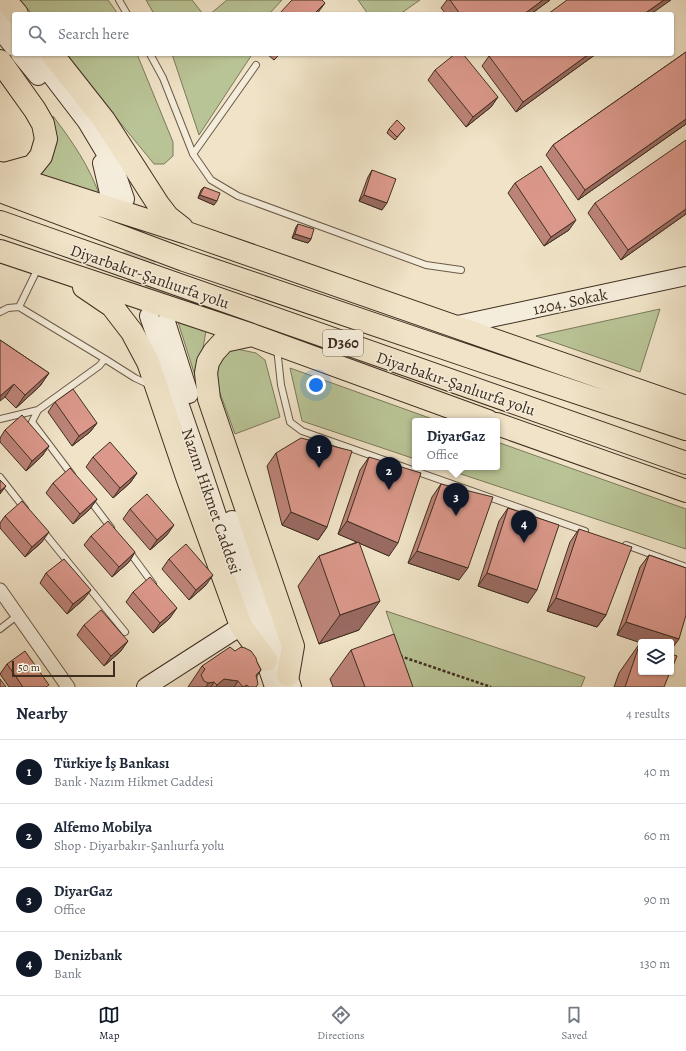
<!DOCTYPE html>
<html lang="en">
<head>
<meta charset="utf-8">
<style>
  body { margin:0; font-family:Alegreya,serif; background:#f6f6f7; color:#1f2937 }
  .controls { position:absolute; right:12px; bottom:12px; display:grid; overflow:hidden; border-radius:4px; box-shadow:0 1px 3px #0004 }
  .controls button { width:36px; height:36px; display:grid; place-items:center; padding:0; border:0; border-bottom:1px solid #e0e1e3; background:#fff; color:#1f2937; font:20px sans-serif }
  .scale { position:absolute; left:12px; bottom:10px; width:103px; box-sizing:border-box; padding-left:4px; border:2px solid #3f2e20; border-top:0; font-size:11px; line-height:14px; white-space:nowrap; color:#3f2e20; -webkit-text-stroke:3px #f5eddb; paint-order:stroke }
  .you { position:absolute; left:316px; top:385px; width:14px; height:14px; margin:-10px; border:3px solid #fff; border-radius:50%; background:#1a73e8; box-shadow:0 0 0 6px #1a73e833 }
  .badge { display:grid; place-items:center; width:26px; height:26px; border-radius:50%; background:#111827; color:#fff; font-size:13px; font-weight:700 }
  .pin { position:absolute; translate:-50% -33px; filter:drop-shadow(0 1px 2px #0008) }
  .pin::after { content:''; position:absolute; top:21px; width:14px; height:12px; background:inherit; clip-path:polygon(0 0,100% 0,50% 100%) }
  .popup { position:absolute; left:412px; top:418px; width:88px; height:52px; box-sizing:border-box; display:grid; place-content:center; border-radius:4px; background:#fff; filter:drop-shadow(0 1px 3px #0005); font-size:13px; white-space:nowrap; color:#747a83 }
  .popup b { font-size:15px; color:#1f2937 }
  .popup::after { content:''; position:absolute; left:50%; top:100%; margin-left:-8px; border:8px solid transparent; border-top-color:#fff }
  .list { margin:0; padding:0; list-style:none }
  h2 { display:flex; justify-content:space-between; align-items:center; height:52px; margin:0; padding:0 16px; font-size:17px }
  h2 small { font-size:13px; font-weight:400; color:#747a83 }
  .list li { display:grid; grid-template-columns:26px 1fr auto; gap:12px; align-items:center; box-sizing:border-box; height:64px; padding:0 16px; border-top:1px solid #e0e1e3 }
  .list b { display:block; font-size:15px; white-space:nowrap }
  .list p { margin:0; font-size:13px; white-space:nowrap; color:#747a83 }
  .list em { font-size:13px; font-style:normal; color:#747a83 }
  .icon { flex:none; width:22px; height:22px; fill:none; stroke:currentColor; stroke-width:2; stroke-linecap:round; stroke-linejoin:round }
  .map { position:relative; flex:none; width:686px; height:687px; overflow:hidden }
  .search { position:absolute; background:#fff; box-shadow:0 1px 3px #0004; left:12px; right:12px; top:12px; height:44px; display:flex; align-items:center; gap:10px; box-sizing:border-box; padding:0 14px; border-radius:4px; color:#747a83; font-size:15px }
  .sheet { height:308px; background:#fff }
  nav { display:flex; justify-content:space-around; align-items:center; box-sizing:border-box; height:56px; border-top:1px solid #e0e1e3; background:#fff; font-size:11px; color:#747a83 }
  nav a { display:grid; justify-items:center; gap:2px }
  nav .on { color:#111827 }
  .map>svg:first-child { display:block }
  .green { fill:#b9c496; stroke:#7c795b }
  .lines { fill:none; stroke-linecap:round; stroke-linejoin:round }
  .secondary-tunnel { stroke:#cdbfa6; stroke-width:18; stroke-dasharray:18 9; stroke-linecap:butt }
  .lane-casing { stroke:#6b5b4a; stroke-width:8 }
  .street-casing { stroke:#6b5b4a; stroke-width:15 }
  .secondary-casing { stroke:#3f2e20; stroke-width:20 }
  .highway-casing { stroke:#3f2e20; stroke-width:24 }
  .path { stroke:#3f2e20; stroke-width:2.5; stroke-dasharray:3 2; stroke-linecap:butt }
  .lane { stroke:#f5eddb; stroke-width:6 }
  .street { stroke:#f5eddb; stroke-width:13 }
  .secondary { stroke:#f5eddb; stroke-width:18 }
  .highway { stroke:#f0e3c7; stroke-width:22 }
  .wall { fill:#bc8378; stroke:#3f2e20 }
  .shaded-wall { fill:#996a61; stroke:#3f2e20 }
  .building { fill:#db988b; stroke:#3f2e20 }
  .labels { text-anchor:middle; stroke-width:3; stroke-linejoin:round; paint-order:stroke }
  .shield { fill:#f5eddb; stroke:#766758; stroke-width:1 }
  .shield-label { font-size:15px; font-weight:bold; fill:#3f2e20 }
  .street-label { font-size:16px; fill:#3f2e20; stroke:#f5eddb }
</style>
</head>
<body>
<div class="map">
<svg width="686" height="687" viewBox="0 0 686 687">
  <rect width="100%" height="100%" fill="#f0e3c7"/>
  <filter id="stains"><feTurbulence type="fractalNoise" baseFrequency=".005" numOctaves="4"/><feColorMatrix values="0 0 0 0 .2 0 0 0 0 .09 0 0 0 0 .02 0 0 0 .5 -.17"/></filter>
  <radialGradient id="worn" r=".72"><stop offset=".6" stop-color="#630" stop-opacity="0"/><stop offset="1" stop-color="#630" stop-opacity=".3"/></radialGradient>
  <path class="green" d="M20 0H108L118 14H32Z
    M146 0H192L203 14H154Z
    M227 0H282L269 14H210Z
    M358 0H420L400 14H368Z
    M64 54H137L173 142V156L164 164H154Z
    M172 54H250L251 56 199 135Z
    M53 116C72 141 90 167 100 197L40 176 52 158 56 142Z
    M660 309 640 372 536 336Z
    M178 322 206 331 197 382Z
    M232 348 256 353 265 360 280 417 235 434 216 382 218 360Z
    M290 368 438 421H415V459L302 421Z
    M497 442 686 509V549L440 467H497Z
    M386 611 585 677 581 687H412Z"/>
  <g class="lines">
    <path class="secondary-tunnel" d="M111 199 146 308
      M126 204 163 314"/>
    <g class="lane-casing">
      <path id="lane" d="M119 0 127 14
        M150 54 163 78 193 154 211 180 238 196 426 265 461 270
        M193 154 256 65
        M38 268 19 307 105 359 99 366 38 410 32 422 72 475
        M0 312 8 308 19 307
        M277 348 281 385 290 422 302 431 585 531
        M105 359 135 378 150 385
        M0 419 38 410
        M0 477 25 509
        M89 499 111 528
        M42 530 125 632
        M626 545 686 567
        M128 550 153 584
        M0 629 18 615"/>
    </g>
    <g class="street-casing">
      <path id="street" d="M0 590 68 687"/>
    </g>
    <g class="secondary-casing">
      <path id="secondary" d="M0 8 14 27
        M0 30 14 47
        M20 54 38 76
        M35 54 87 122 114 167 125 199
        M102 163 109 193
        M149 316 198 458 274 687
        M166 322 189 394
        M453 326 686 276
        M232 520 292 687
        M146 687 241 626"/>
    </g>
    <g class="highway-casing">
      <path id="highway" d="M5 0 17 14
        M52 54 104 120 158 204 168 217 182 228
        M0 61 35 110 43 124 46 139 41 156 33 166 4 174
        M0 173 187 233 686 407
        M0 191 184 260 491 364 686 429
        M0 222 686 463
        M0 251 252 335 488 421
        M84 287 112 306 132 332 148 362 187 477 241 626 266 660
        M252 335 224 341 214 352 208 362 206 373 209 399 293 646 288 675
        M497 424 686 491"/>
    </g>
    <path class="path" d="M400 656 491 687"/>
    <use href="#lane" class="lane"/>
    <use href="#street" class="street"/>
    <use href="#secondary" class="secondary"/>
    <use href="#highway" class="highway"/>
  </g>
  <path class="wall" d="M447 0H550L531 14H446L441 8Z
    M686 52V124L578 200 546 155 553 145Z
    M267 54H280L274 60Z
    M596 54 516 112 482 66 489 56Z
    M435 70 498 97 491 107 466 127 428 80Z
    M405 128 395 140 387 133 389 129Z
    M372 170 382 210 359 201 368 177Z
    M515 183 569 230 544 246 508 193Z
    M204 187 214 205 198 198 201 190Z
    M595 203 686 214 621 260 588 213Z
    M298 224 311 239 308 243 292 238 296 227Z
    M0 340 49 373 40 386 16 408 5 397Z
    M55 402 97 423 90 432 72 446 48 412Z
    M5 430 49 446 42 456 26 471 0 442V438Z
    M276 453 327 527 318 540 282 525 267 466Z
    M93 457 137 473 130 483 113 498 86 467Z
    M369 457 389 556 359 543V630L319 644 298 586 319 556 357 542 338 534 360 470Z
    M53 483 97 499 90 509 73 524 46 493Z
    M441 484 459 580 408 563 432 497Z
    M508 508 528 603 478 586 499 521Z
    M130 509 167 535 150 550 123 519Z
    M5 516 42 542 25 557 0 528V523Z
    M579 529 606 615 597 627 547 611 570 542Z
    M91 536 135 552 129 562 112 577 84 545Z
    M649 555 686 568 617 635 640 567Z
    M169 559 206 585 189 600 162 569Z
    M46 573 84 599 67 614 40 583Z
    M133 592 170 618 153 633 126 602Z
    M84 625 121 651 104 666 77 635Z
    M640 643 664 687H614L619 673Z
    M351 650 413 687H333L330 679Z
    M257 662 261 670 257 676 256 687H188L202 666Z
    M7 664 47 687H9L0 674Z"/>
  <path class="shaded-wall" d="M543 0H550L531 14H524Z
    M664 0H671L651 14H644Z
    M325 3 317 14H314Z
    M589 54H596L516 112 523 102Z
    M498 97 491 107 466 127 473 117Z
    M686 119V124L578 200 585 190Z
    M200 195 217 201 214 205 198 198Z
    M364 195 387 203 382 210 359 201Z
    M686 209V214L621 260 628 250Z
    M576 220 569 230 544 246 551 237Z
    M295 234 311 239 308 243 292 238Z
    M49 373 40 386 16 408 25 395Z
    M14 384 5 397 0 401V396Z
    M97 423 90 432 72 446 79 436Z
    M49 446 42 456 26 471 32 461Z
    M137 473 130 483 113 498 120 488Z
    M6 486 0 494V491Z
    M97 499 90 509 73 524 80 514Z
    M291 512 327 527 318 540 282 525Z
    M347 521 398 543 389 556 338 534Z
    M174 525 167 535 150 550 157 540Z
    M49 532 42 542 25 557 32 547Z
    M417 551 468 568 459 580 408 563Z
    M135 552 129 562 112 577 119 567Z
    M487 573 537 590 528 603 478 586Z
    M213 575 206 585 189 600 196 590Z
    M91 590 84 599 67 614 73 604Z
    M556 598 606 615 597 627 547 611Z
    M380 601 359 630 319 644 340 615Z
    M177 608 170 618 153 633 160 623Z
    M626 622 679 639 671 650V642H641V643L617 635Z
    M128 641 121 651 104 666 111 656Z
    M224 679 238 681 234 687H216L217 685Z
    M214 682 211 687H206L208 683Z"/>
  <path class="building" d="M292 0H322L325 3 314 14H279Z
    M450 0H543L524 14H460Z
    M567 0H664L644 14H548Z
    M686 52V119L585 190 553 145Z
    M455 54H463L498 97 473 117 435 70Z
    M492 54H589L523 102 489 56Z
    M397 120 405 128 397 137 389 129Z
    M686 140V209L628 250 595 203Z
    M541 166 576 220 551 237 515 183Z
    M372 170 396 179 387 203 364 195Z
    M204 187 220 193 217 201 200 195Z
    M298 224 314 229 311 239 295 234Z
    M0 340 49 373 25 395 14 384 0 396Z
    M73 389 97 423 79 436 55 402Z
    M22 415 49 446 32 461 5 430Z
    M301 438 352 451 327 527 291 512 276 453Z
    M110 442 137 473 120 488 93 457Z
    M369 457 421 473 398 543 347 521Z
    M70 468 97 499 80 514 53 483Z
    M0 480 6 486 0 491Z
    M441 484 493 497 468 568 417 551Z
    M147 494 174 525 157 540 130 509Z
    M22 501 49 532 32 547 5 516Z
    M508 508 559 525 537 590 487 573Z
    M108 521 135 552 119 567 91 536Z
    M579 529 632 547 606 615 556 598Z
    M359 542 380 601 340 615 319 556Z
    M186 544 213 575 196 590 169 559Z
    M649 555 686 568V615L679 639 626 622Z
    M64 559 91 590 73 604 46 573Z
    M150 577 177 608 160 623 133 592Z
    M101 610 128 641 111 656 84 625Z
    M394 634 413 687H365L351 650Z
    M640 643H641V672H670L664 687H625Z
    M230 647 235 651 241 647 245 648 251 651 256 658 257 662 261 670 256 675 258 684 256 687H249L247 685 243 687 238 681 224 679 217 685 214 682 208 683 204 681 201 675 205 669 202 666Z
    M25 651 49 685 46 687H23L7 664Z
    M671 654 677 656 671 671Z
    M0 679 6 687H0Z"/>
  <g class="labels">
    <rect class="shield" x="323" y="330" width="40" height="26" rx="3"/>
    <g class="shield-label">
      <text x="343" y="348">D360</text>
    </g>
    <g class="street-label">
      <text transform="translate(150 276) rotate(19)" y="6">Diyarbakır-Şanlıurfa yolu</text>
      <text transform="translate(570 301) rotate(-12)" y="6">1204. Sokak</text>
      <text transform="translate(456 383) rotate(19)" y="6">Diyarbakır-Şanlıurfa yolu</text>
      <text transform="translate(212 501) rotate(71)" y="6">Nazım Hikmet Caddesi</text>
    </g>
  </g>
  <rect width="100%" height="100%" filter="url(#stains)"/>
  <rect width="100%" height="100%" fill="url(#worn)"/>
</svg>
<div class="controls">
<button><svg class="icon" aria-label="layers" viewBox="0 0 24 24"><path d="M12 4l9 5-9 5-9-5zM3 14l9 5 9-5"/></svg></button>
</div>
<div class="scale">50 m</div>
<div class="you"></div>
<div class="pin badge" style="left:319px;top:468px">1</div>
<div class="pin badge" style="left:389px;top:490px">2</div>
<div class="pin badge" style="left:456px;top:516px">3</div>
<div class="popup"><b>DiyarGaz</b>Office</div>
<div class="pin badge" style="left:524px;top:543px">4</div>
<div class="search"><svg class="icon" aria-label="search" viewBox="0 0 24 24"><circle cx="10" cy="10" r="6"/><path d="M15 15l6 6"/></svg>Search here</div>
</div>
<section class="sheet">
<h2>Nearby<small>4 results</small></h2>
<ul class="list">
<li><span class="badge">1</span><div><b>Türkiye İş Bankası</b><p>Bank · Nazım Hikmet Caddesi</p></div><em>40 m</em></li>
<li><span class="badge">2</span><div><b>Alfemo Mobilya</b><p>Shop · Diyarbakır-Şanlıurfa yolu</p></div><em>60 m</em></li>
<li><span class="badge">3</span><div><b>DiyarGaz</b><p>Office</p></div><em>90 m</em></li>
<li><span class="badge">4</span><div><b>Denizbank</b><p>Bank</p></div><em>130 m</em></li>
</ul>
</section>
<nav>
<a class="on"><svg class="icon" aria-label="map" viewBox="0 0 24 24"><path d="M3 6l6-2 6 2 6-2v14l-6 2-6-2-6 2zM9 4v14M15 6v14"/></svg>Map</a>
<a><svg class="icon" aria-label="directions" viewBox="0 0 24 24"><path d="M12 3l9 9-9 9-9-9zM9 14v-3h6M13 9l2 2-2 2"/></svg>Directions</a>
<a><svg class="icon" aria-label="saved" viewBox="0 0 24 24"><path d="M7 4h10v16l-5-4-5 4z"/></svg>Saved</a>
</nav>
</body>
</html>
